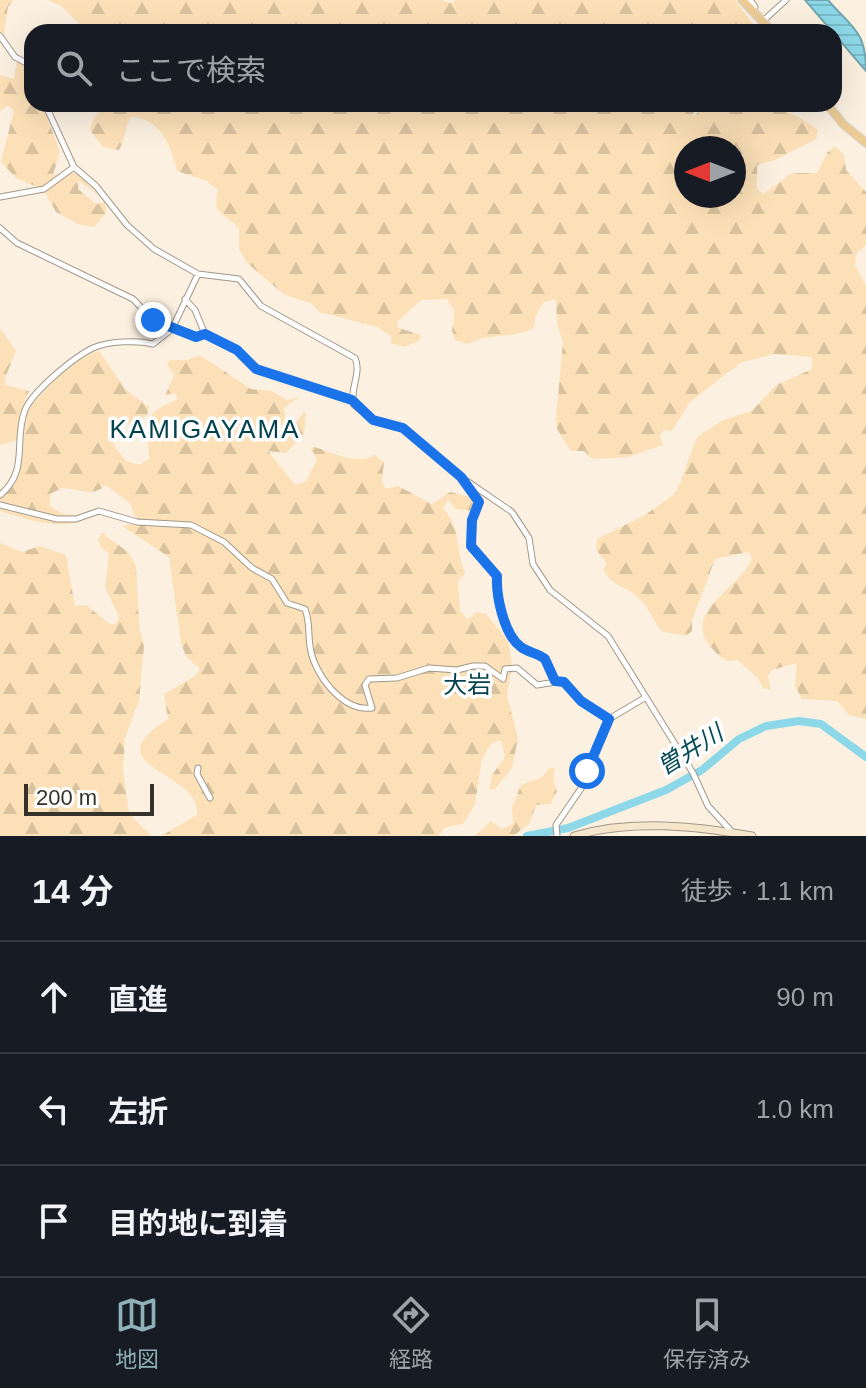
<!DOCTYPE html>
<html lang="ja">
<head>
<meta charset="utf-8">
<style>
  body { margin:0; font-family:Arial,"Noto Sans JP",sans-serif; background:#20242c; color:#f1f3f6 }
  .compass { position:absolute; left:674px; top:136px; width:72px; height:72px; border-radius:50%; background:#171b24; box-shadow:0 8px 32px #0002; rotate:270deg }
  .scale { position:absolute; left:24px; bottom:20px; width:130px; box-sizing:border-box; padding-left:8px; border:4px solid #36322b; border-top:0; font-size:22px; line-height:28px; white-space:nowrap; color:#36322b; -webkit-text-stroke:6px #fff; paint-order:stroke }
  .stop { position:absolute; width:24px; height:24px; margin:-18px; border:6px solid #1a73e8; border-radius:50%; background:#fff }
  .stop.end { background:#1a73e8; border-color:#fff; box-shadow:0 2px 8px #0008 }
  .list { margin:0; padding:0; list-style:none }
  h2 { display:flex; justify-content:space-between; align-items:center; height:104px; margin:0; padding:0 32px; font-size:34px }
  h2 small { font-size:26px; font-weight:400; color:#9ea1a6 }
  .list li { display:grid; grid-template-columns:52px 1fr auto; gap:24px; align-items:center; box-sizing:border-box; height:112px; padding:0 32px; border-top:2px solid #363941 }
  .list b { display:block; font-size:30px; white-space:nowrap }
  .list em { font-size:26px; font-style:normal; color:#9ea1a6 }
  .icon { flex:none; width:44px; height:44px; fill:none; stroke:currentColor; stroke-width:2; stroke-linecap:round; stroke-linejoin:round }
  .map { position:relative; flex:none; width:866px; height:836px; overflow:hidden }
  .search { position:absolute; background:#171b24; box-shadow:0 8px 32px #0002; left:24px; right:24px; top:24px; height:88px; display:flex; align-items:center; gap:20px; box-sizing:border-box; padding:0 28px; border-radius:24px; color:#9ea1a6; font-size:30px }
  .sheet { height:440px; background:#171b24 }
  nav { display:flex; justify-content:space-around; align-items:center; box-sizing:border-box; height:112px; border-top:2px solid #363941; background:#171b24; font-size:22px; color:#9ea1a6 }
  nav a { display:grid; justify-items:center; gap:4px }
  nav .on { color:#8eb1b8 }
  .map>svg:first-child { display:block }
  .forest { fill:url(#forest-firs); fill-rule:evenodd }
  .water { fill:url(#water-rules); stroke:#73a6af; stroke-width:2 }
  .lines { fill:none; stroke-linecap:round; stroke-linejoin:round }
  .river { stroke:#8dd8e8; stroke-width:8 }
  .street-casing { stroke:#a19788; stroke-width:7 }
  .secondary-casing { stroke:#a19788; stroke-width:9 }
  .primary-casing { stroke:#dbdad9; stroke-width:10 }
  .street { stroke:#fff; stroke-width:5 }
  .secondary { stroke:#f5e6cb; stroke-width:7 }
  .primary { stroke:#ebcc97; stroke-width:8 }
  .route { stroke:#1a73e8; stroke-width:10 }
  .labels { text-anchor:middle; stroke-width:7; stroke-linejoin:round; paint-order:stroke }
  .neighbourhood-label { font-size:24px; fill:#02424d; stroke:#fff }
  .water-label { font-size:24px; font-style:italic; fill:#044b57; stroke:#fff }
  .quarter-label { font-size:26px; letter-spacing:2px; fill:#02424d; stroke:#fff }
</style>
</head>
<body>
<div class="map">
<svg width="866" height="836" viewBox="0 0 866 836">
  <defs>
    <pattern id="forest-firs" width="22" height="20" patternUnits="userSpaceOnUse" patternTransform="scale(2)"><rect width="22" height="20" fill="#fce1b8"/><path d="M5 1l3.5 6h-7zM16 11l3.5 6h-7z" fill="#d9c29e"/></pattern>
    <pattern id="water-rules" width="6" height="5" patternUnits="userSpaceOnUse" patternTransform="scale(2)"><rect width="6" height="5" fill="#8dd8e8"/><path d="M0 2.5h6" fill="none" stroke="#7abac7"/></pattern>
  </defs>
  <rect width="100%" height="100%" fill="#fcf1e1"/>
  <path class="forest" d="M0 0H13L8 7 4 36 0 33Z
    M47 0H441L452 3 455 0H735L759 32H88L60 5Z
    M17 61 32 71V104H42L60 152 53 175 77 173 100 197 79 181 78 189 96 204 105 202 106 213 94 227 78 224 56 212 44 190 16 178 1 162 14 110 8 106 0 111V75L14 79Z
    M106 104H695L693 117 706 104C749 104 783 101 818 130L816 139 775 160 757 165V189L763 194 792 173H817L827 153 835 146 844 155 846 170 866 192V245L857 253 855 264 866 286V719L849 715 837 701 802 699 795 686 797 663 772 670 768 676 771 690 763 688 758 678 737 660 726 661C666 616 738 594 752 558L748 552 715 559 692 620V631L686 636 661 631C653 620 649 608 639 598 627 586 614 588 604 571L606 562 596 550 597 539 645 515 676 493 697 437 723 420 752 411 776 385 812 369V357L774 354 740 363 689 403 672 431 663 430 660 437 663 445 628 457 592 459 584 451H571L557 429 556 418 563 342 557 324 556 299 544 302 536 315 534 327C517 340 490 332 468 344L455 340 452 330 455 312 447 299 421 300 397 322 399 328 421 335 419 341 404 347 391 343V336L377 327 319 312 311 303 285 295 247 263 239 249V228C224 213 211 214 218 190L207 181 177 171C171 145 160 118 131 117 124 127 126 139 119 150L103 147 90 130 93 119ZM686 148H734V196H686Z
    M0 328 16 351 5 378 6 385 29 391 22 408 18 440 0 445Z
    M99 351 125 389 149 407 147 416 118 428 113 444 126 461 139 465 149 459C148 422 138 416 178 399L175 393 165 396 174 375 167 365 170 360H187L200 355 251 389 272 391 287 400 299 397 284 408 286 422 294 425 304 412 306 414 304 434 286 453 268 451 295 485 306 481 317 460 311 448 314 447C332 452 357 466 375 455L384 462 382 481 385 489 398 486 432 504 450 492 474 498 477 505 474 511 456 509 448 500 443 508C463 533 454 545 465 573L458 582 460 611 468 620 476 612 486 614 508 641 512 664 507 696 518 738 512 768 494 790 489 789 492 775 505 757 501 740 492 743 482 759 475 804 464 823 444 828 439 836H161L197 815C201 769 90 769 168 719L164 694 195 676 200 669 186 656 181 643 169 557 122 526 133 524 135 517 130 503 106 485C89 499 81 488 62 488L50 494V506L63 514 76 515 79 521C60 530 20 518 0 511V498C30 479 20 448 26 418 31 398 79 355 99 351Z
    M102 533 128 552 136 566 139 626 144 646 139 701 125 738 123 769 128 808 132 817 152 836H0V543L22 552 40 546 66 555 75 606 86 605 110 624H116L119 617 105 587 109 554 101 547 98 539Z
    M550 768H555L553 779 557 791 551 804 536 805 529 824 513 836H475L491 821 501 829 513 824 512 807 521 785 542 777Z"/>
  <path class="water" d="M805 0H828C853 29 866 31 866 71Z"/>
  <g class="lines">
    <path class="river" d="M527 836 568 828 666 790 702 770 739 739 766 726 799 721 821 724 866 757"/>
    <g class="street-casing">
      <path id="street" d="M750 0 755 7 752 10
        M763 21 786 0
        M0 36 15 57 32 66
        M45 104 74 167 96 186 127 225 154 249 198 274 239 279 261 306 355 358C362 373 349 389 354 405L373 420 403 428 461 477 512 512 529 538 533 564 550 590 608 636 693 773 708 806 733 833
        M0 197 44 189 74 167
        M0 228 17 243 133 299 153 320 196 337 205 334 237 350 256 369 352 400
        M185 299 195 310 205 334
        M461 478 479 502 472 520 471 546 497 576C496 596 504 635 521 648 529 653 538 653 545 659L555 681
        M0 495C30 470 13 441 25 410 33 391 74 357 93 348 108 341 137 340 153 344L172 329 198 274
        M0 505 57 519H76L99 511 137 522 191 525 224 542 252 568 272 579 287 603 305 609C310 621 308 633 310 646 313 673 342 712 372 708L365 685 369 679 397 678 429 668 457 670 473 666H485L503 679 505 669 517 668 537 685 562 681 581 701 609 719 646 697
        M198 768 197 774 210 798
        M557 836 556 825 582 787 609 719"/>
    </g>
    <g class="secondary-casing">
      <path id="secondary" d="M574 836C630 819 696 826 752 836"/>
    </g>
    <g class="primary-casing">
      <path id="primary" d="M742 0 773 32
        M827 104 843 124 866 143"/>
    </g>
    <use href="#street" class="street"/>
    <use href="#secondary" class="secondary"/>
    <use href="#primary" class="primary"/>
  </g>
  <g class="lines">
    <path class="route" d="M153 320 196 337 205 334 237 350 256 369 352 400 373 420 403 428 461 477 479 502 472 520 471 546 497 576C496 596 504 635 521 647 529 653 538 653 545 659L555 681 564 682 581 701 609 719 587 771"/>
  </g>
  <g class="labels">
    <g class="neighbourhood-label">
      <text x="467" y="693">大岩</text>
    </g>
    <g class="water-label">
      <text transform="translate(690 750) rotate(-32)" y="8">曽井川</text>
    </g>
    <g class="quarter-label">
      <text x="205" y="438">KAMIGAYAMA</text>
    </g>
  </g>
</svg>
<svg class="compass" viewBox="-18 -18 36 36"><path d="M0-13l5 13h-10z" fill="#e53935"/><path d="M0 13l5-13h-10z" fill="#9ea1a6"/></svg>
<div class="scale">200 m</div>
<div class="stop" style="left:587px;top:771px"></div>
<div class="stop end" style="left:153px;top:320px"></div>
<div class="search"><svg class="icon" aria-label="search" viewBox="0 0 24 24"><circle cx="10" cy="10" r="6"/><path d="M15 15l6 6"/></svg>ここで検索</div>
</div>
<section class="sheet">
<h2>14 分<small>徒歩 · 1.1 km</small></h2>
<ul class="list">
<li><svg class="icon" aria-label="ahead" viewBox="0 0 24 24"><path d="M12 20V5M6 11l6-6 6 6"/></svg><div><b>直進</b></div><em>90 m</em></li>
<li><svg class="icon" aria-label="left" viewBox="0 0 24 24"><path d="M17 20v-9H6M10 6l-5 5 5 5"/></svg><div><b>左折</b></div><em>1.0 km</em></li>
<li><svg class="icon" aria-label="arrive" viewBox="0 0 24 24"><path d="M6 21V4h12l-3 4 3 4H6"/></svg><div><b>目的地に到着</b></div></li>
</ul>
</section>
<nav>
<a class="on"><svg class="icon" aria-label="map" viewBox="0 0 24 24"><path d="M3 6l6-2 6 2 6-2v14l-6 2-6-2-6 2zM9 4v14M15 6v14"/></svg>地図</a>
<a><svg class="icon" aria-label="directions" viewBox="0 0 24 24"><path d="M12 3l9 9-9 9-9-9zM9 14v-3h6M13 9l2 2-2 2"/></svg>経路</a>
<a><svg class="icon" aria-label="saved" viewBox="0 0 24 24"><path d="M7 4h10v16l-5-4-5 4z"/></svg>保存済み</a>
</nav>
</body>
</html>
